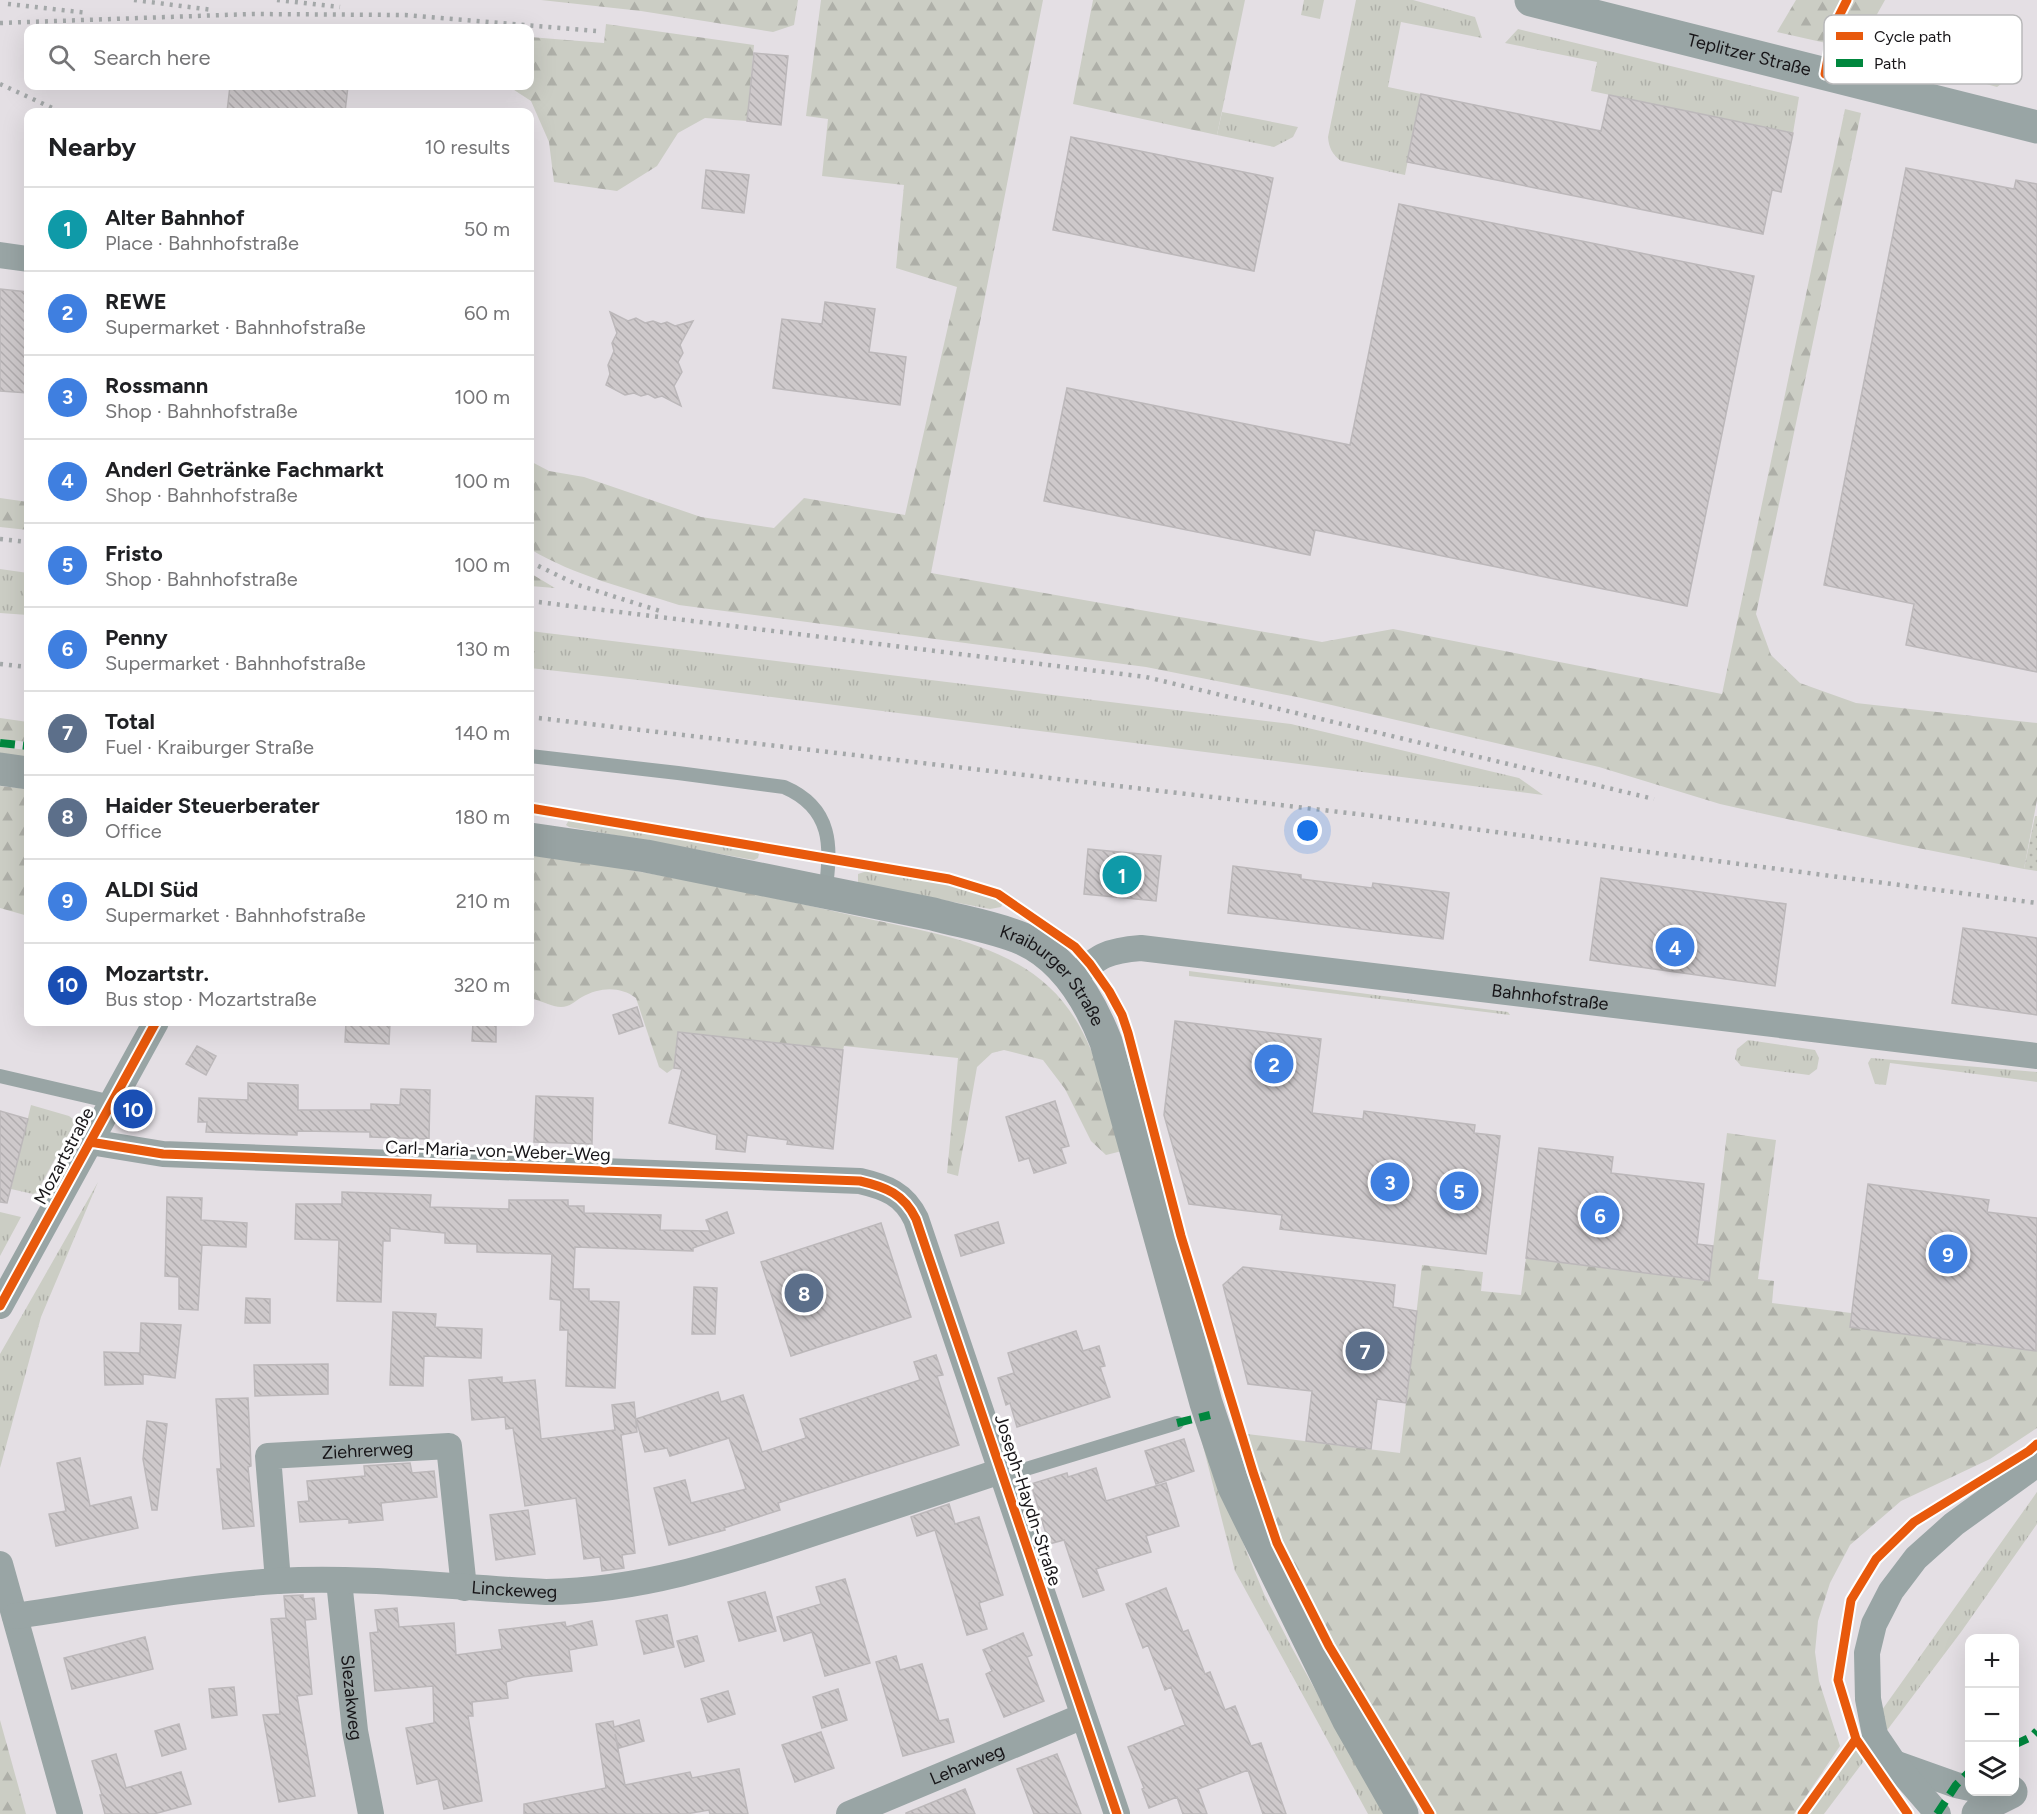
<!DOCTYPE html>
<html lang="en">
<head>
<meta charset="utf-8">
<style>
  body { margin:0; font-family:Figtree,sans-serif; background:#f6f6f6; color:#202124 }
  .controls { position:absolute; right:18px; bottom:18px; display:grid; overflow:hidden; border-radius:12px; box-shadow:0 6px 24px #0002 }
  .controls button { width:54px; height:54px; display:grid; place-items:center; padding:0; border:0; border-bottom:2px solid #e0e0e0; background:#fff; color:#202124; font:30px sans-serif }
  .you { position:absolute; left:1308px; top:831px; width:21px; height:21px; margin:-15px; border:4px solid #fff; border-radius:50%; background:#1a73e8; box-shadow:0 0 0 9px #1a73e833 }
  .badge { display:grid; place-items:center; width:39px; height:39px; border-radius:50%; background:#5f5c5f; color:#fff; font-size:20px; font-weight:700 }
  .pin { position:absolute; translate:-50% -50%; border:3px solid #fff; box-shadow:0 2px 6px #0006 }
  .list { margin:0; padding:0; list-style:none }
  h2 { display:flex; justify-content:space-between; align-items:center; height:78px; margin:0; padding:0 24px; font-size:26px }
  h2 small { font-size:20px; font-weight:400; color:#757577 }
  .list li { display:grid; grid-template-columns:39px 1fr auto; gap:18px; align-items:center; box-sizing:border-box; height:84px; padding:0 24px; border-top:2px solid #e0e0e0 }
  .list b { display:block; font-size:22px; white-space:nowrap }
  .list p { margin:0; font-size:20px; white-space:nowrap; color:#757577 }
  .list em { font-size:20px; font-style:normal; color:#757577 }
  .icon { flex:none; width:33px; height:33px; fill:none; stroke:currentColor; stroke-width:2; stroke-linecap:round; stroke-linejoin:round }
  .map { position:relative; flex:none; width:2037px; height:1814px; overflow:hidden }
  .search { position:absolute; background:#fff; box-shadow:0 6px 24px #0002; left:24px; top:24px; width:510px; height:66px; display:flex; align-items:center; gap:15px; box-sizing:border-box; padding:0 21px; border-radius:12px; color:#757577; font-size:22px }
  .panel { position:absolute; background:#fff; box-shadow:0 6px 24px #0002; left:24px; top:108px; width:510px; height:918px; border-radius:12px }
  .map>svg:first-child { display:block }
  .grass { fill:url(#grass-tufts) }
  .forest { fill:url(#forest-firs) }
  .garden { fill:url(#garden-dots) }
  .building { fill:url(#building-back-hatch); stroke:#bcb8ba; stroke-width:1.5 }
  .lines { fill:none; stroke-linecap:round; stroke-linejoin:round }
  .service { stroke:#99a5a5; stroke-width:14 }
  .minor { stroke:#99a5a5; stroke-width:26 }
  .tertiary { stroke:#99a5a5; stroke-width:33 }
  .secondary { stroke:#98a3a3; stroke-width:33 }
  .rail { stroke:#a4a8a9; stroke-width:4.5; stroke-dasharray:3 6; stroke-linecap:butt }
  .quiet { stroke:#00873e; stroke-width:8; stroke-dasharray:15 8; stroke-linecap:butt }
  .cycleway-casing { stroke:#fff; stroke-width:13 }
  .cycleway { stroke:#e8590c; stroke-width:9 }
  .labels { text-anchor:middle; stroke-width:6; stroke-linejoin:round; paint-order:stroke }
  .street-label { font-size:18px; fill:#171518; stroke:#fff }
  .key { fill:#fff; stroke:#b9b9ba; stroke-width:1.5 }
  .key-label { font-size:16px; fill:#171518 }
</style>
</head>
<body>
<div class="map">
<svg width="2037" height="1814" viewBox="0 0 2037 1814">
  <defs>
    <pattern id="grass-tufts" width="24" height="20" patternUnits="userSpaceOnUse" patternTransform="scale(1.5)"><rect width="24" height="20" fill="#cbcdc4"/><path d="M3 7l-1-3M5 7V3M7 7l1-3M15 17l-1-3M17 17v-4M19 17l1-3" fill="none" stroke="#aeafa8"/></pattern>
    <pattern id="forest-firs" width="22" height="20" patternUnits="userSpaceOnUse" patternTransform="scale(1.5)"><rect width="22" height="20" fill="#cbcdc4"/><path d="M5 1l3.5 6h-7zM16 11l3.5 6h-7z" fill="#aeafa8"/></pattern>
    <pattern id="garden-dots" width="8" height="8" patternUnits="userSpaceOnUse" patternTransform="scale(1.5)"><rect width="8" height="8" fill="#cbcdc4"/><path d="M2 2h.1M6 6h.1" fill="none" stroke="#aeafa8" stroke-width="1.8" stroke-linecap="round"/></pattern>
    <pattern id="building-back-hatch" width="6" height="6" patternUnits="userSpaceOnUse" patternTransform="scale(1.5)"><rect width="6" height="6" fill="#cec9cb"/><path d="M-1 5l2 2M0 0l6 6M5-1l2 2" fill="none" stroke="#b0acae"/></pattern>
  </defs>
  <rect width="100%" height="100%" fill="#e4dfe4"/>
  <path class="grass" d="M1304 0H1324L1320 19 1301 15Z
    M1356 0H1413L1475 17 1482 38 1401 22 1388 87 1421 94 1405 175 1341 161C1332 154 1329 148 1328 137Z
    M1518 29 1799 97 1793 133 1591 91 1597 62 1505 43Z
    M1922 51 2013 75 1997 87 1917 65Z
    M1222 112 1298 127 1293 137 1274 147 1217 135Z
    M0 569 28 573V615L0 613Z
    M530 631 1291 724 1519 778 1543 795 638 680 530 668Z
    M0 747 28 750V757L0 754Z
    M569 820 755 851 759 854 758 858 754 860 569 827 566 825Z
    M870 870C910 877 968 882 1003 903L1001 907 990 909 858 884V874Z
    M1189 971 1508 1012 1510 1015 1189 976Z
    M1748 1040 1815 1050 1819 1058 1817 1069 1809 1075 1741 1066 1735 1059 1737 1049Z
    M1871 1058 2037 1072V1082L1890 1063 1886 1085 1875 1084 1868 1063Z
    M31 1105 69 1116 74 1120V1124L37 1192 33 1194 11 1189Z
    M1144 1117 1147 1119 1176 1233 1143 1118Z
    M98 1182 41 1317 0 1468V1354Z
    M0 1212 21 1217 0 1256Z
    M1192 1296 1196 1298 1216 1364 1214 1368 1212 1369Z
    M1202 1442 1264 1594 1292 1648 1384 1814H1368L1235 1571Z
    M2037 1492V1524L1961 1632 1824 1814H1808Z"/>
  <path class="forest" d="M541 0H798L794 25 773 32 641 11Z
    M821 0H1043L931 573 1322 642 1393 629 1722 694 1845 109 1861 113 1756 614 1771 655 1800 683 1856 703 2037 723V800L2024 869 1903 845 1720 804 1599 767 1297 697 1146 667 679 605C629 589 575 576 530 549V461L549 471 584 477 701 517 774 528 804 498 905 515 957 287 896 268 904 185 822 176 828 119 806 116Z
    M1093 0H1245L1217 135 1073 104Z
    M1796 0H1885L1857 50 1777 32Z
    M606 24 754 45 747 121 705 118 678 133 657 166 617 191 554 182 549 142 531 101 508 86H530V37L604 43Z
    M0 498 28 502V530L0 527Z
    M530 573 555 588 530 586Z
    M0 718 28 722V742L0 739Z
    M0 786 28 789V916L0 908Z
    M530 853C639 870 747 891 855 916 918 930 1001 941 1049 987 1094 1028 1106 1095 1122 1151L1106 1155 1091 1141 1065 1089 1043 1060 1004 1050 992 1053 977 1067 958 1176 947 1173 958 1058 844 1046 843 1050 678 1032 674 1068 667 1073 659 1067 636 998C620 986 600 987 582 997 575 1001 570 1007 561 1007 553 1007 539 1000 530 998Z
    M1727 1133 1776 1140 1758 1279 1774 1281 1772 1303 1851 1313 1850 1327 2035 1351 2037 1341V1428L1990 1459 1901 1501 1850 1545 1830 1583 1818 1621 1815 1652 1819 1681 1840 1746 1794 1814H1434C1387 1735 1335 1656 1296 1572 1276 1527 1260 1481 1247 1434L1400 1453 1422 1265 1483 1272 1481 1291 1521 1295 1526 1258 1709 1281Z
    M0 1720 26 1814H0Z"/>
  <path class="garden" d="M2035 816H2037V871L2024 869Z"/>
  <path class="building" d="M754 53 788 56 781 125 747 121Z
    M230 86H348L345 112H227Z
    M1421 94 1601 131 1609 95 1793 133 1781 192 1772 190 1763 234 1407 162Z
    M1071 137 1273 178 1254 271 1053 230Z
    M1906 168 2014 189 2016 180 2037 184V672L1906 645 1914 604 1824 585Z
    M706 170 749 175 744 213 702 208Z
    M1399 204 1754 276 1687 606 1315 530 1310 555 1044 501 1067 388 1350 445Z
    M0 289 28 292V393L0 391Z
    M825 302 875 309 869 352 906 357 900 405 773 388 782 319 822 324Z
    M610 312 628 321 636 318 645 323 653 321 661 324 667 322 675 326 693 321 680 345 683 353 678 362 682 372 674 386 681 406 662 396 655 398 648 394 641 396 634 393 625 395 606 385 610 374 608 365 614 351 612 343 617 333Z
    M1088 849 1161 856 1156 901 1084 894Z
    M1233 866 1301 875V879L1372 888 1373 883 1449 893 1443 939 1228 913Z
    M1601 878 1786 904 1775 986 1590 960Z
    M1963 928 2037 938V1015L1952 1003Z
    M637 1007 643 1026 619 1034 613 1015Z
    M1175 1021 1321 1039 1312 1113 1363 1119 1364 1111 1475 1125 1474 1133 1500 1136 1486 1254 1280 1229 1282 1215 1189 1204 1164 1115Z
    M346 1022H390L389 1044 345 1042Z
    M473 1022H496V1042L472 1041Z
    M678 1032 843 1050 833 1149 787 1144 788 1140 747 1135 745 1152 716 1149 717 1135 669 1123 682 1069 674 1068Z
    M197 1046 216 1056 206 1075 186 1064Z
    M248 1083 298 1085V1110H371V1104L400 1105 401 1089 430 1090 429 1139 370 1137V1132L297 1131V1135L206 1132 207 1122H198L199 1098 248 1100Z
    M536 1096 593 1098 592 1144 534 1142Z
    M1055 1101 1069 1146 1061 1148 1066 1163 1034 1173 1029 1158 1019 1161 1006 1117Z
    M0 1111 28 1119 7 1203 0 1202Z
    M1539 1148 1613 1157 1611 1173 1704 1184 1697 1244 1713 1246 1709 1281 1526 1258Z
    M1868 1184 1989 1200 1987 1212 2037 1218 2036 1351 1850 1327Z
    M342 1192 431 1195 430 1207 509 1209V1200H568V1206H584V1213L661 1215 660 1230 710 1231 706 1220 727 1212 734 1233 693 1248V1251L575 1247 573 1289H589V1301L619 1302 615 1388 566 1386 568 1330H560L561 1300 550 1299 552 1254 477 1252V1244L445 1243V1233L390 1228V1241H383L381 1302 337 1301 339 1240 295 1239 296 1204H342Z
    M167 1197 202 1198 201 1220 247 1223 246 1247 202 1245 198 1310 179 1309V1277L165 1276Z
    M998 1222 1004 1243 961 1256 955 1235Z
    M881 1223 911 1317 791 1356 761 1262Z
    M1243 1267 1395 1285 1393 1307 1417 1311 1406 1403 1377 1399 1371 1449 1306 1441 1312 1391 1248 1384 1223 1285Z
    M694 1287 717 1288 715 1334H692Z
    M246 1298 270 1299V1323H245Z
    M393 1312 436 1314 435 1327 482 1329 481 1358 424 1356 423 1386 390 1385Z
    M141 1323 181 1325 175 1378 143 1374V1384L105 1385 104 1352 140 1353Z
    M1076 1331 1083 1351 1099 1346 1105 1366 1100 1367 1110 1397 1017 1427 1010 1403 1006 1405 998 1378 1014 1373 1008 1353Z
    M936 1355 943 1375 937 1376 959 1445 778 1503 780 1510 724 1528 725 1530 669 1545 654 1488 685 1480 691 1503 746 1489 729 1438 670 1456 667 1448 645 1452 636 1419 718 1392 721 1402 743 1395 762 1452 806 1438 800 1419 920 1380 914 1362Z
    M328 1364V1394L255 1396 254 1365Z
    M502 1377V1383L535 1380 541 1439 615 1430 612 1405 634 1402 637 1432 621 1435 635 1553 622 1555 624 1568 602 1571 600 1557 584 1559 576 1498 525 1506 513 1428 506 1429 505 1417 472 1420 469 1380Z
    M248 1398 251 1466 248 1467 254 1526 223 1529 217 1469H221L216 1399Z
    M147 1421 167 1424 157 1510H152L143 1459Z
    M1184 1439 1194 1471 1156 1484 1145 1451Z
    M80 1458 90 1506 131 1497 138 1528 56 1546 49 1514 66 1511 57 1463Z
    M410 1463 412 1473 434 1471 437 1497 381 1503 383 1520 349 1523V1519L300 1522 298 1502 309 1501 307 1481 365 1476 364 1466Z
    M1096 1468 1106 1501 1166 1483 1179 1526 1146 1536 1151 1552 1096 1569 1104 1590 1083 1597 1064 1540 1049 1544 1031 1484 1067 1473 1068 1477Z
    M949 1504 955 1524 979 1517 1003 1595 979 1603 987 1629 967 1635 935 1530 917 1536 911 1517Z
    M528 1510 535 1554 496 1560 490 1515Z
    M845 1579 870 1663 825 1676 812 1632 784 1641 777 1617 821 1604 816 1587Z
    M1166 1588 1183 1632 1188 1630 1205 1674 1210 1672 1225 1710 1235 1706 1251 1746 1261 1743 1286 1814H1263L1248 1770 1198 1789 1207 1814H1183L1177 1797 1149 1808 1142 1789 1144 1788 1128 1747 1185 1725 1171 1687 1165 1690 1148 1645 1143 1648 1126 1604Z
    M765 1592 776 1631 739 1641 728 1602Z
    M303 1595V1599L314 1598 316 1619 305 1620 312 1694 297 1696 315 1796 279 1802 263 1715 280 1714 271 1619 286 1618 284 1596Z
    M397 1608 399 1627 454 1623 456 1655 502 1649 499 1630 565 1622 566 1627 592 1621 597 1645 569 1650 572 1671 523 1677 506 1682 508 1698 472 1702 473 1716H468L482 1801 444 1809 438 1779 417 1784 406 1728 434 1723 433 1686 375 1691 370 1633 378 1632 375 1610Z
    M667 1615 674 1647 644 1654 636 1621Z
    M1023 1633 1032 1655 1027 1657 1044 1701 1004 1717 986 1674 992 1671 983 1650Z
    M697 1636 704 1661 685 1667 677 1641Z
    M145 1637 153 1669 72 1689 64 1658Z
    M896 1656 900 1670 922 1664 939 1721 948 1719 954 1742 903 1756 876 1662Z
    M234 1687 237 1715 212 1718 209 1689Z
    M838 1689 847 1720 822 1728 813 1697Z
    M728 1691 735 1714 708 1722 701 1699Z
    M639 1720 644 1741 619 1748 615 1734 625 1785 690 1772 692 1778 739 1769 748 1814H710L709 1810 686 1814H524V1804L606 1788 596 1724 613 1721 614 1727Z
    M179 1724 186 1749 162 1756 155 1731Z
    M821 1732 834 1768 795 1782 782 1745Z
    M116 1754 126 1788 181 1772 191 1804 154 1814H105L100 1795H102L92 1761Z
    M1057 1754 1066 1776 1081 1814H1034L1017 1769Z
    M965 1789 975 1814H906V1813Z"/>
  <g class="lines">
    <path class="service" d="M530 756 678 773 784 787C833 808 832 847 825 893
      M0 1076 112 1102
      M1003 1476 1177 1423"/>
    <g class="minor">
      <path d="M0 255 28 259"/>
      <path id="s1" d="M1072 978C1100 956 1105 951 1141 948L2037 1056"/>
      <path d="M90 1142 163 1154 860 1181C886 1187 904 1194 916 1219L1117 1814"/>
      <path d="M0 1306 156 1022"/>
      <path d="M0 1564 70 1814"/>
      <path id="s2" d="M278 1581 268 1456 449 1446 464 1588"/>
      <path id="s3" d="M339 1581 355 1731 371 1814"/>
      <path id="s4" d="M15 1616C102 1603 189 1587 277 1581 366 1576 457 1588 546 1592 638 1591 725 1563 811 1534 875 1513 938 1492 1001 1471"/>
      <path d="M1897 1764 1956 1785 1970 1788"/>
      <path id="s5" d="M849 1814 1083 1716"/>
      <path d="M1938 1814 1894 1763 1875 1735 1868 1699 1867 1653 1874 1624 1891 1591 1916 1558 1954 1524 2037 1464"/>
    </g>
    <path class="tertiary" id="s6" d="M1531 0 2037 127"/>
    <g class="secondary">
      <path d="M0 769 28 773"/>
      <path id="s7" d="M530 839 646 856 933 914C962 922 995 927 1023 939 1065 958 1090 1001 1106 1042L1206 1403 1234 1487 1348 1719 1402 1814"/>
      <path d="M1978 1814 1987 1804 2011 1792"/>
    </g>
    <path class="rail" d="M134 0 213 10
      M277 0 340 7
      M8 4 88 13
      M0 23 252 14 405 15 596 31
      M0 84 61 112
      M0 539 28 542
      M530 562 578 585 660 611
      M530 601 1146 677 1654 799
      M0 664 28 667
      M530 717 1374 816 2037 903"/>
    <path class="quiet" d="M0 743 28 746
      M1177 1423 1210 1415
      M2014 1745 2031 1737 2037 1731
      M1937 1814 1956 1785 1970 1771"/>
    <g class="cycleway-casing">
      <path id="cycleway" d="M1825 74 1834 26 1847 0
        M530 808 949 879 998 894 1075 947 1090 964 1109 991 1122 1015 1128 1033 1181 1236 1253 1472 1277 1543 1329 1646 1430 1814
        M90 1142 163 1154 860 1181C886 1187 904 1194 916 1219L1117 1814
        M0 1306 156 1022
        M1856 1739 1908 1814
        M1802 1814 1856 1739 1838 1680 1851 1600 1876 1559 1914 1522 2029 1451 2037 1444"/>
    </g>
    <use href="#cycleway" class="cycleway"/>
  </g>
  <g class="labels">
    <g class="street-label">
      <text dy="6" stroke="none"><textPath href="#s6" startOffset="225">Teplitzer Straße</textPath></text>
      <text dy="6" stroke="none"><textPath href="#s7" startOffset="550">Kraiburger Straße</textPath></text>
      <text dy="6" stroke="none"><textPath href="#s1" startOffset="489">Bahnhofstraße</textPath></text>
      <text transform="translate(498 1151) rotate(2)" y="6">Carl-Maria-von-Weber-Weg</text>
      <text transform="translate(64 1156) rotate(-62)" y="6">Mozartstraße</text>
      <text dy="6" stroke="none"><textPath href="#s2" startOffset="225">Ziehrerweg</textPath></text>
      <text transform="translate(1028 1500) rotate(72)" y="6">Joseph-Haydn-Straße</text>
      <text dy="6" stroke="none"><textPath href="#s4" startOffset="502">Linckeweg</textPath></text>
      <text dy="6" stroke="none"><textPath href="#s3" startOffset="117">Slezakweg</textPath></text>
      <text dy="6" stroke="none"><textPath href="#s5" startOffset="128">Leharweg</textPath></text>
    </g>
  </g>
  <rect x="1824" y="15" width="198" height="69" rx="9" class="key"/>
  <rect x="1836" y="32" width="27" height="8" fill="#e8590c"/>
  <rect x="1836" y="59" width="27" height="8" fill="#00873e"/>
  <g class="key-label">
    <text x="1874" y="42">Cycle path</text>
    <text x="1874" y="69">Path</text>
  </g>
</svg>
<div class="controls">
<button>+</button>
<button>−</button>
<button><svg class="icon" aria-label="layers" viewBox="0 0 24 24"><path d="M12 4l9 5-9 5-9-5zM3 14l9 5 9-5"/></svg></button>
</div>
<div class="you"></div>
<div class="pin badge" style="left:1122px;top:875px;background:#0f9aa8">1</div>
<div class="pin badge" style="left:1274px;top:1064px;background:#3f7fe0">2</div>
<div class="pin badge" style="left:1390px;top:1182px;background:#3f7fe0">3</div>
<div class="pin badge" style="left:1675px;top:947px;background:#3f7fe0">4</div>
<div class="pin badge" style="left:1459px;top:1191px;background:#3f7fe0">5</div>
<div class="pin badge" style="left:1600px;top:1215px;background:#3f7fe0">6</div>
<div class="pin badge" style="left:1365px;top:1351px;background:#5c6f8a">7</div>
<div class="pin badge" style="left:804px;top:1293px;background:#5c6f8a">8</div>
<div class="pin badge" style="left:1948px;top:1254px;background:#3f7fe0">9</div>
<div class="pin badge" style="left:133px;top:1109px;background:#1a4fb4">10</div>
<div class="search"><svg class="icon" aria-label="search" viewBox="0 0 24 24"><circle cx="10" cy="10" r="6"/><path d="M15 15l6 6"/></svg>Search here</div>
<section class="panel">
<h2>Nearby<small>10 results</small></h2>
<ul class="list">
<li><span class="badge" style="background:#0f9aa8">1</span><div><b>Alter Bahnhof</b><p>Place · Bahnhofstraße</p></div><em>50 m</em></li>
<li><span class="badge" style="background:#3f7fe0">2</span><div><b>REWE</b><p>Supermarket · Bahnhofstraße</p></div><em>60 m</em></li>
<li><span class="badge" style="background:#3f7fe0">3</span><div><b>Rossmann</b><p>Shop · Bahnhofstraße</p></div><em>100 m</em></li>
<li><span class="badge" style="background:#3f7fe0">4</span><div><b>Anderl Getränke Fachmarkt</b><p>Shop · Bahnhofstraße</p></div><em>100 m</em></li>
<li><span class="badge" style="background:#3f7fe0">5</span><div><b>Fristo</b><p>Shop · Bahnhofstraße</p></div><em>100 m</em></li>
<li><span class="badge" style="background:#3f7fe0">6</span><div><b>Penny</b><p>Supermarket · Bahnhofstraße</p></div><em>130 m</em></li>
<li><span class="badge" style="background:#5c6f8a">7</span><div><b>Total</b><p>Fuel · Kraiburger Straße</p></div><em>140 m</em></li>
<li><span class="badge" style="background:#5c6f8a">8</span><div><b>Haider Steuerberater</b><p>Office</p></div><em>180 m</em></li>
<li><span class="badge" style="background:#3f7fe0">9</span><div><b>ALDI Süd</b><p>Supermarket · Bahnhofstraße</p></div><em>210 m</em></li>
<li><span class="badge" style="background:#1a4fb4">10</span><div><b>Mozartstr.</b><p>Bus stop · Mozartstraße</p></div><em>320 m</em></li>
</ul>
</section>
</div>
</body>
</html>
